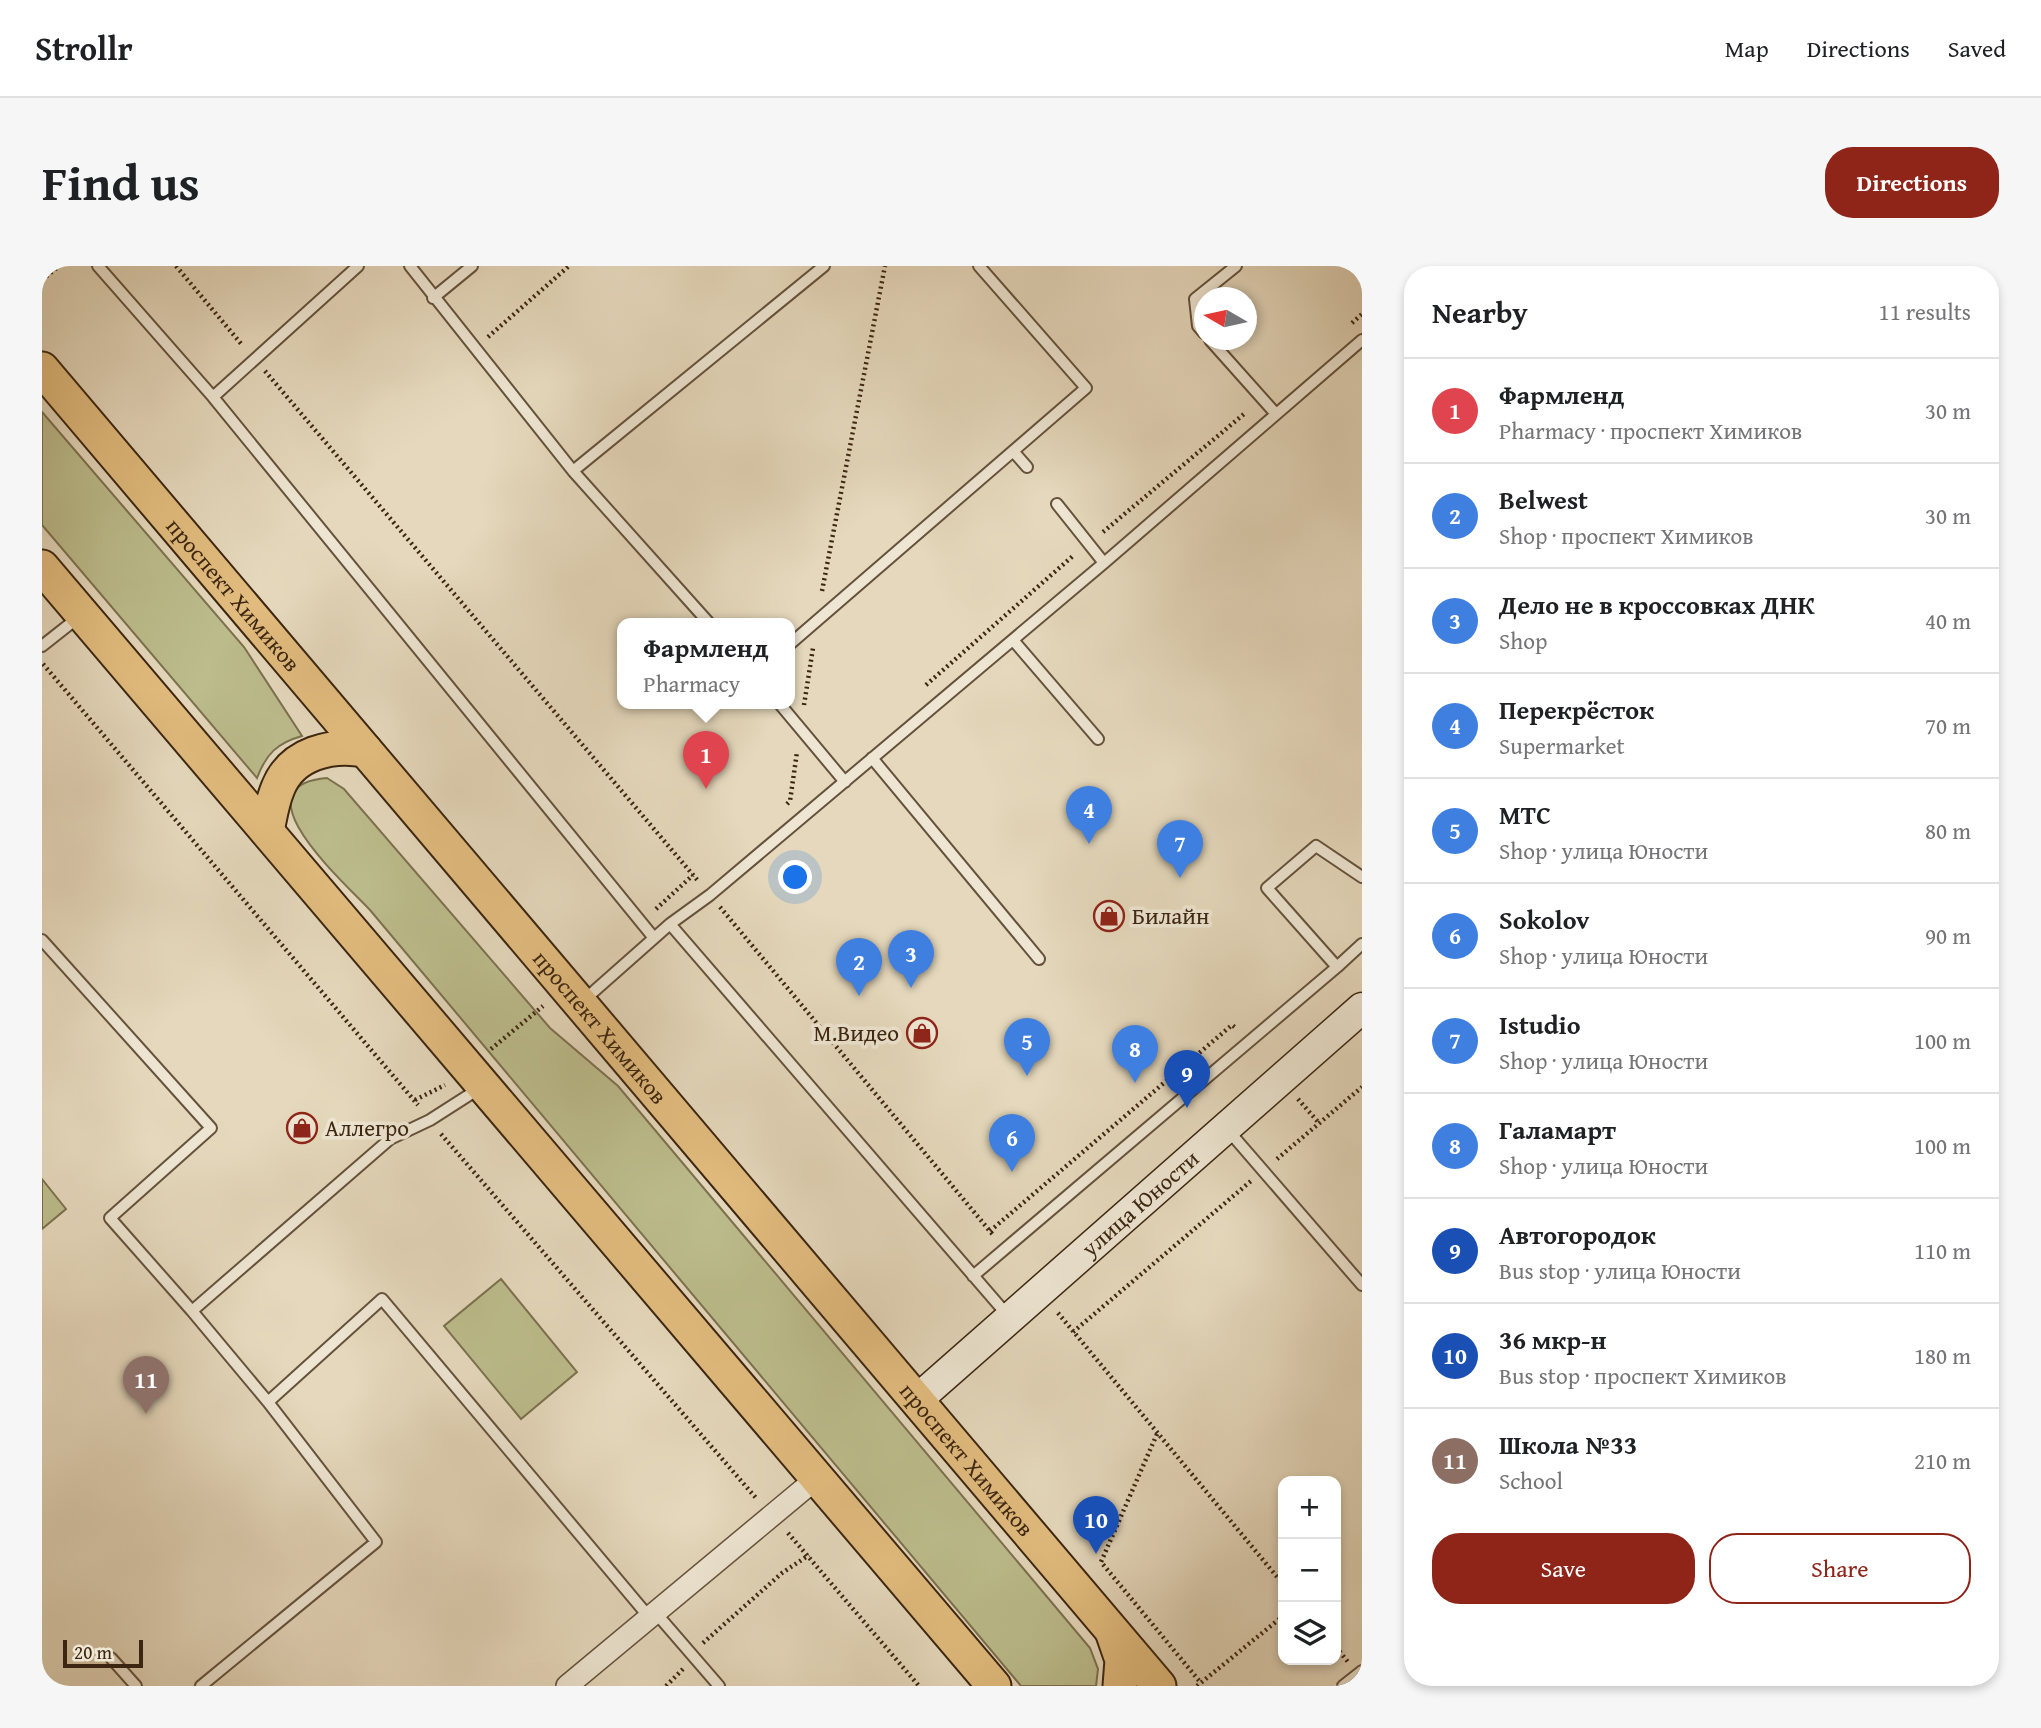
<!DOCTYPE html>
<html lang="en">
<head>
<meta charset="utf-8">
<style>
  body { margin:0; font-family:"Gentium Book Plus",serif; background:#f6f6f6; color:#202124 }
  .controls { position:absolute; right:21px; bottom:21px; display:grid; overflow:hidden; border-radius:14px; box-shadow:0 4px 10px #0003 }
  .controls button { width:63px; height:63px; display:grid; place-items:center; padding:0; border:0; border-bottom:2px solid #e0e0e0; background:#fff; color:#202124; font:35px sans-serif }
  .compass { position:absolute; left:1152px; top:21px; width:63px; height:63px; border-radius:50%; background:#fff; box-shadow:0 4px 10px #0003; rotate:279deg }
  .scale { position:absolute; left:21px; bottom:18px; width:80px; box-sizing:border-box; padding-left:7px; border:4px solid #3c2611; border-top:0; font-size:19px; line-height:24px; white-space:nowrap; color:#3c2611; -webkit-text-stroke:5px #eee6d3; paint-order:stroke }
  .you { position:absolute; left:754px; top:612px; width:24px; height:24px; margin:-18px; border:5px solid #fff; border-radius:50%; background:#1a73e8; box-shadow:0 0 0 10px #1a73e833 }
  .badge { display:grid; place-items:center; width:46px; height:46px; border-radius:50%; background:#8f2418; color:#fff; font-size:23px; font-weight:700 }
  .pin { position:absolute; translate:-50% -58px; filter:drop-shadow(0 2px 4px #0008) }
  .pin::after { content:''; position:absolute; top:37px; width:24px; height:21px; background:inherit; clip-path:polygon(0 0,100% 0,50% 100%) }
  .popup { position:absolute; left:575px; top:352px; width:178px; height:91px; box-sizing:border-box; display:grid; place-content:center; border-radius:14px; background:#fff; filter:drop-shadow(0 2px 5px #0005); font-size:23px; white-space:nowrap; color:#757577 }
  .popup b { font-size:26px; color:#202124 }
  .popup::after { content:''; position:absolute; left:50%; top:100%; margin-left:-14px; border:14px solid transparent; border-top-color:#fff }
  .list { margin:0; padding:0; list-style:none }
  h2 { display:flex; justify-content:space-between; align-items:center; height:91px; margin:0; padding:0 28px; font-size:30px }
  h2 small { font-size:23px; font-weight:400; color:#757577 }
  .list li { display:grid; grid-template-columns:46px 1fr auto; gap:21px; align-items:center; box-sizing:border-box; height:105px; padding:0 28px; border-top:2px solid #e0e0e0 }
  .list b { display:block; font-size:26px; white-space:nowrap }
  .list p { margin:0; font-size:23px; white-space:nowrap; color:#757577 }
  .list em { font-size:23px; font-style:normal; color:#757577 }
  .actions { display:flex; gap:14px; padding:21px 28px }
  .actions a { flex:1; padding:16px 0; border:2px solid #8f2418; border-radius:28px; text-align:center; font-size:24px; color:#8f2418 }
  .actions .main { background:#8f2418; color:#fff }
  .icon { flex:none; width:38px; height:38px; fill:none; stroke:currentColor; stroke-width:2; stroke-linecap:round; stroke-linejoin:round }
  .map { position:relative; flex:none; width:1320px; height:1420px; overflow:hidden; border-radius:28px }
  header { display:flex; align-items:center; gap:42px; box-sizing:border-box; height:98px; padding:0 35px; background:#fff; border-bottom:2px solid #e0e0e0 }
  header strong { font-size:33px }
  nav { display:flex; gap:38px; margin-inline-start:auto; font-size:24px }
  .intro { display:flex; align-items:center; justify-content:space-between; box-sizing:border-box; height:168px; padding:0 42px }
  h1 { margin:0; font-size:49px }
  .button { padding:18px 32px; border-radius:28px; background:#8f2418; color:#fff; font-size:24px; font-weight:700 }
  main { display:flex; gap:42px; padding:0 42px }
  aside { flex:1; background:#fff; border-radius:28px; box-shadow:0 4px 10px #0003 }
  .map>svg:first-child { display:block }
  .green { fill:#bcbc8c; stroke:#7c714e; stroke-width:2 }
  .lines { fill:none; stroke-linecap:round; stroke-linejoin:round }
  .lane-casing { stroke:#66523c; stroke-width:14 }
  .street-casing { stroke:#66523c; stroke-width:24 }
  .secondary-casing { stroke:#3c2611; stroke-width:33 }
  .primary-casing { stroke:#3c2611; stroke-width:37 }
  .path { stroke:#3c2611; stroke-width:4.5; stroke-dasharray:2 3.5; stroke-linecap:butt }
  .lane { stroke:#eee6d3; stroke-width:10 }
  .street { stroke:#eee6d3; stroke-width:21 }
  .secondary { stroke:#eee6d3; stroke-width:30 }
  .primary { stroke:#e2bc7e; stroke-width:33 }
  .labels { text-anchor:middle; stroke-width:7; stroke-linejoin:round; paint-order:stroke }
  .street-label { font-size:23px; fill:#3c2611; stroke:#eee6d3 }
  .poi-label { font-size:23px; fill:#3c2611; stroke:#eee6d3; text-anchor:start }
</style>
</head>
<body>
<header>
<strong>Strollr</strong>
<nav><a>Map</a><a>Directions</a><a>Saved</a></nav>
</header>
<div class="intro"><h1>Find us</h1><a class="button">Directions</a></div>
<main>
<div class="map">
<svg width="1320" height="1420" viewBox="0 0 1320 1420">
  <rect width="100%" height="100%" fill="#e5d8bc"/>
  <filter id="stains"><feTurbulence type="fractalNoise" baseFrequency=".00286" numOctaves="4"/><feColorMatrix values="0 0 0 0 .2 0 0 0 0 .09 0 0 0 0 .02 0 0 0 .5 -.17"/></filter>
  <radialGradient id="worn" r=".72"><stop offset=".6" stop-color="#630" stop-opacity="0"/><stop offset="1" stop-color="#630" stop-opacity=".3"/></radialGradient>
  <path class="green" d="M0 146 202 381 260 470C235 477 224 488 215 512L0 259Z
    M285 512 302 523 508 762 576 820 1048 1382 1056 1403 1054 1420H979L328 644C304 618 192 520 285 512Z
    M0 913 24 943 0 963Z
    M459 1013 535 1106 479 1153 402 1060Z"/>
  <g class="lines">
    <g class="lane-casing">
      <path id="lane" d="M56 0 171 131 612 672
        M368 0 531 205 667 357
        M391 32 430 0
        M1162 67 1156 60 1153 33 1194 0
        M1168 74 1234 148
        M171 131 316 0
        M971 185 985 201
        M531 205 782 0
        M1015 238 1062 297
        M971 374 1056 473
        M748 378 1044 122 937 0
        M0 380 38 350
        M737 437 803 516
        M830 492 997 693
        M1320 611 1274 580 1225 622 1295 701 1320 678
        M628 658 967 1051
        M0 674 169 862 68 952 150 1045 348 873 388 854 438 822
        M541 735 628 658 668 629 1062 297 1320 74
        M1185 863 1320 1019
        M931 1010 1295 701
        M150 1045 226 1136 340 1033 607 1351
        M613 1346 677 1420
        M69 1392 94 1420
        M159 1420 334 1276 226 1136
        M1301 1420 1320 1405"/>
    </g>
    <g class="street-casing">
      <path id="street" d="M525 1420 775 1212"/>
    </g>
    <g class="secondary-casing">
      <g id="secondary">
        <path id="s1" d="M876 1133 1320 742"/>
      </g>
    </g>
    <g class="primary-casing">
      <g id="primary">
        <path id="s2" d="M0 103 1117 1420"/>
        <path d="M0 301 952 1420"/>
        <path d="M225 565C228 551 230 536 236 522 250 487 289 478 323 484"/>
        <path d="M1071 1368 1080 1394 1078 1420"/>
      </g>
    </g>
    <path class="path" d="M134 0 201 80
      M0 14 17 0
      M1310 57 1320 48
      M446 71 527 0
      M223 105 657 616
      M1061 266 1202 148
      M780 325 843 0
      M1 398 376 839
      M884 419 1032 289
      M762 439 771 382
      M745 538 748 535 755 486
      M678 641 952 970
      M614 643 651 609
      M449 783 501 740
      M1256 833 1277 857
      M373 834 403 819
      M399 868 714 1232
      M1235 893 1320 821
      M948 965 1190 759 1195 763
      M1016 1047 1241 1318
      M1031 1066 1209 915
      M1115 1168 1059 1296 1159 1417
      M746 1267 877 1420
      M661 1377 740 1307 767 1289
      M1294 1381 1306 1396
      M624 1420 641 1403
      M1155 1420 1241 1350"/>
    <use href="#lane" class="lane"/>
    <use href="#street" class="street"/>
    <use href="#secondary" class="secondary"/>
    <use href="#primary" class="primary"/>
  </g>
  <defs>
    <g id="shop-ring" transform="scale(1.575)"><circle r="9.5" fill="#eee6d3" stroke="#8f2418" stroke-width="1.5"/><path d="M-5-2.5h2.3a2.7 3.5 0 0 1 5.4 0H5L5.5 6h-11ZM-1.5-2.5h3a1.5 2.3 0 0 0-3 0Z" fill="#8f2418"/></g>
  </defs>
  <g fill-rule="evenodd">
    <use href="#shop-ring" x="1067" y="650"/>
    <use href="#shop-ring" x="880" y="767"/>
    <use href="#shop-ring" x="260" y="862"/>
  </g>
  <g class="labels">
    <g class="street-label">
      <text dy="8" stroke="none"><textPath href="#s2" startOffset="296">проспект Химиков</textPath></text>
      <text dy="8" stroke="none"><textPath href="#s2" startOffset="863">проспект Химиков</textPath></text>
      <text dy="8" stroke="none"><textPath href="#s1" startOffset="296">улица Юности</textPath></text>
      <text dy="8" stroke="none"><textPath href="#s2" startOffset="1430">проспект Химиков</textPath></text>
    </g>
    <g class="poi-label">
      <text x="1090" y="658">Билайн</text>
      <text x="857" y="775" text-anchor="end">М.Видео</text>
      <text x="283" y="870">Аллегро</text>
    </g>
  </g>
  <rect width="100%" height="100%" filter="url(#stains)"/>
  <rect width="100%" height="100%" fill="url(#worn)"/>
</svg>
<div class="controls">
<button>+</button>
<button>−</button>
<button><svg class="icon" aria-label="layers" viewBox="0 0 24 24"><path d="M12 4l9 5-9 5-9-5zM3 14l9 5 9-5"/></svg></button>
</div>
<svg class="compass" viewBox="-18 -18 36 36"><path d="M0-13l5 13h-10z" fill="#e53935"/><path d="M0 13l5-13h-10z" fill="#757577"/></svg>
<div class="scale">20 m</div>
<div class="you"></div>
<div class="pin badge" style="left:664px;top:523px;background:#e0444e">1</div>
<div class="popup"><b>Фармленд</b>Pharmacy</div>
<div class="pin badge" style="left:817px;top:730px;background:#3f7fe0">2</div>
<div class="pin badge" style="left:869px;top:722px;background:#3f7fe0">3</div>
<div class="pin badge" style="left:1047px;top:578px;background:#3f7fe0">4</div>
<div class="pin badge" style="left:985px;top:810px;background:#3f7fe0">5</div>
<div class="pin badge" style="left:970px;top:906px;background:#3f7fe0">6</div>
<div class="pin badge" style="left:1138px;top:612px;background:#3f7fe0">7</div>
<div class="pin badge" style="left:1093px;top:817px;background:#3f7fe0">8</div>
<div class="pin badge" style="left:1145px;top:842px;background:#1a4fb4">9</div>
<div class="pin badge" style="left:1054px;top:1288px;background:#1a4fb4">10</div>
<div class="pin badge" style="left:104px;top:1148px;background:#8d6e63">11</div>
</div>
<aside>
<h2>Nearby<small>11 results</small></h2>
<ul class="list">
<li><span class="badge" style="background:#e0444e">1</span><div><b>Фармленд</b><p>Pharmacy · проспект Химиков</p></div><em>30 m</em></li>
<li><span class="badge" style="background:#3f7fe0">2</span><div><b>Belwest</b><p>Shop · проспект Химиков</p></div><em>30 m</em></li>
<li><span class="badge" style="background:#3f7fe0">3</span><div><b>Дело не в кроссовках ДНК</b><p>Shop</p></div><em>40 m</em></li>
<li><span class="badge" style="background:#3f7fe0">4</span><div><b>Перекрёсток</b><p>Supermarket</p></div><em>70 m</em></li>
<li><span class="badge" style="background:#3f7fe0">5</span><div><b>МТС</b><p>Shop · улица Юности</p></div><em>80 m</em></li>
<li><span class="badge" style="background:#3f7fe0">6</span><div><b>Sokolov</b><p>Shop · улица Юности</p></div><em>90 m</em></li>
<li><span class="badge" style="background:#3f7fe0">7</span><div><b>Istudio</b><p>Shop · улица Юности</p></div><em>100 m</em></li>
<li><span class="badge" style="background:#3f7fe0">8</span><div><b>Галамарт</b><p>Shop · улица Юности</p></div><em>100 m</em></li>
<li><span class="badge" style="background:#1a4fb4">9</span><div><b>Автогородок</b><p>Bus stop · улица Юности</p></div><em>110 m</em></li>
<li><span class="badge" style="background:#1a4fb4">10</span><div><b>36 мкр-н</b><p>Bus stop · проспект Химиков</p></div><em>180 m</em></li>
<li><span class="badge" style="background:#8d6e63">11</span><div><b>Школа №33</b><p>School</p></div><em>210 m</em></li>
</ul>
<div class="actions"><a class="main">Save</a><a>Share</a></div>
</aside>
</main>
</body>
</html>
